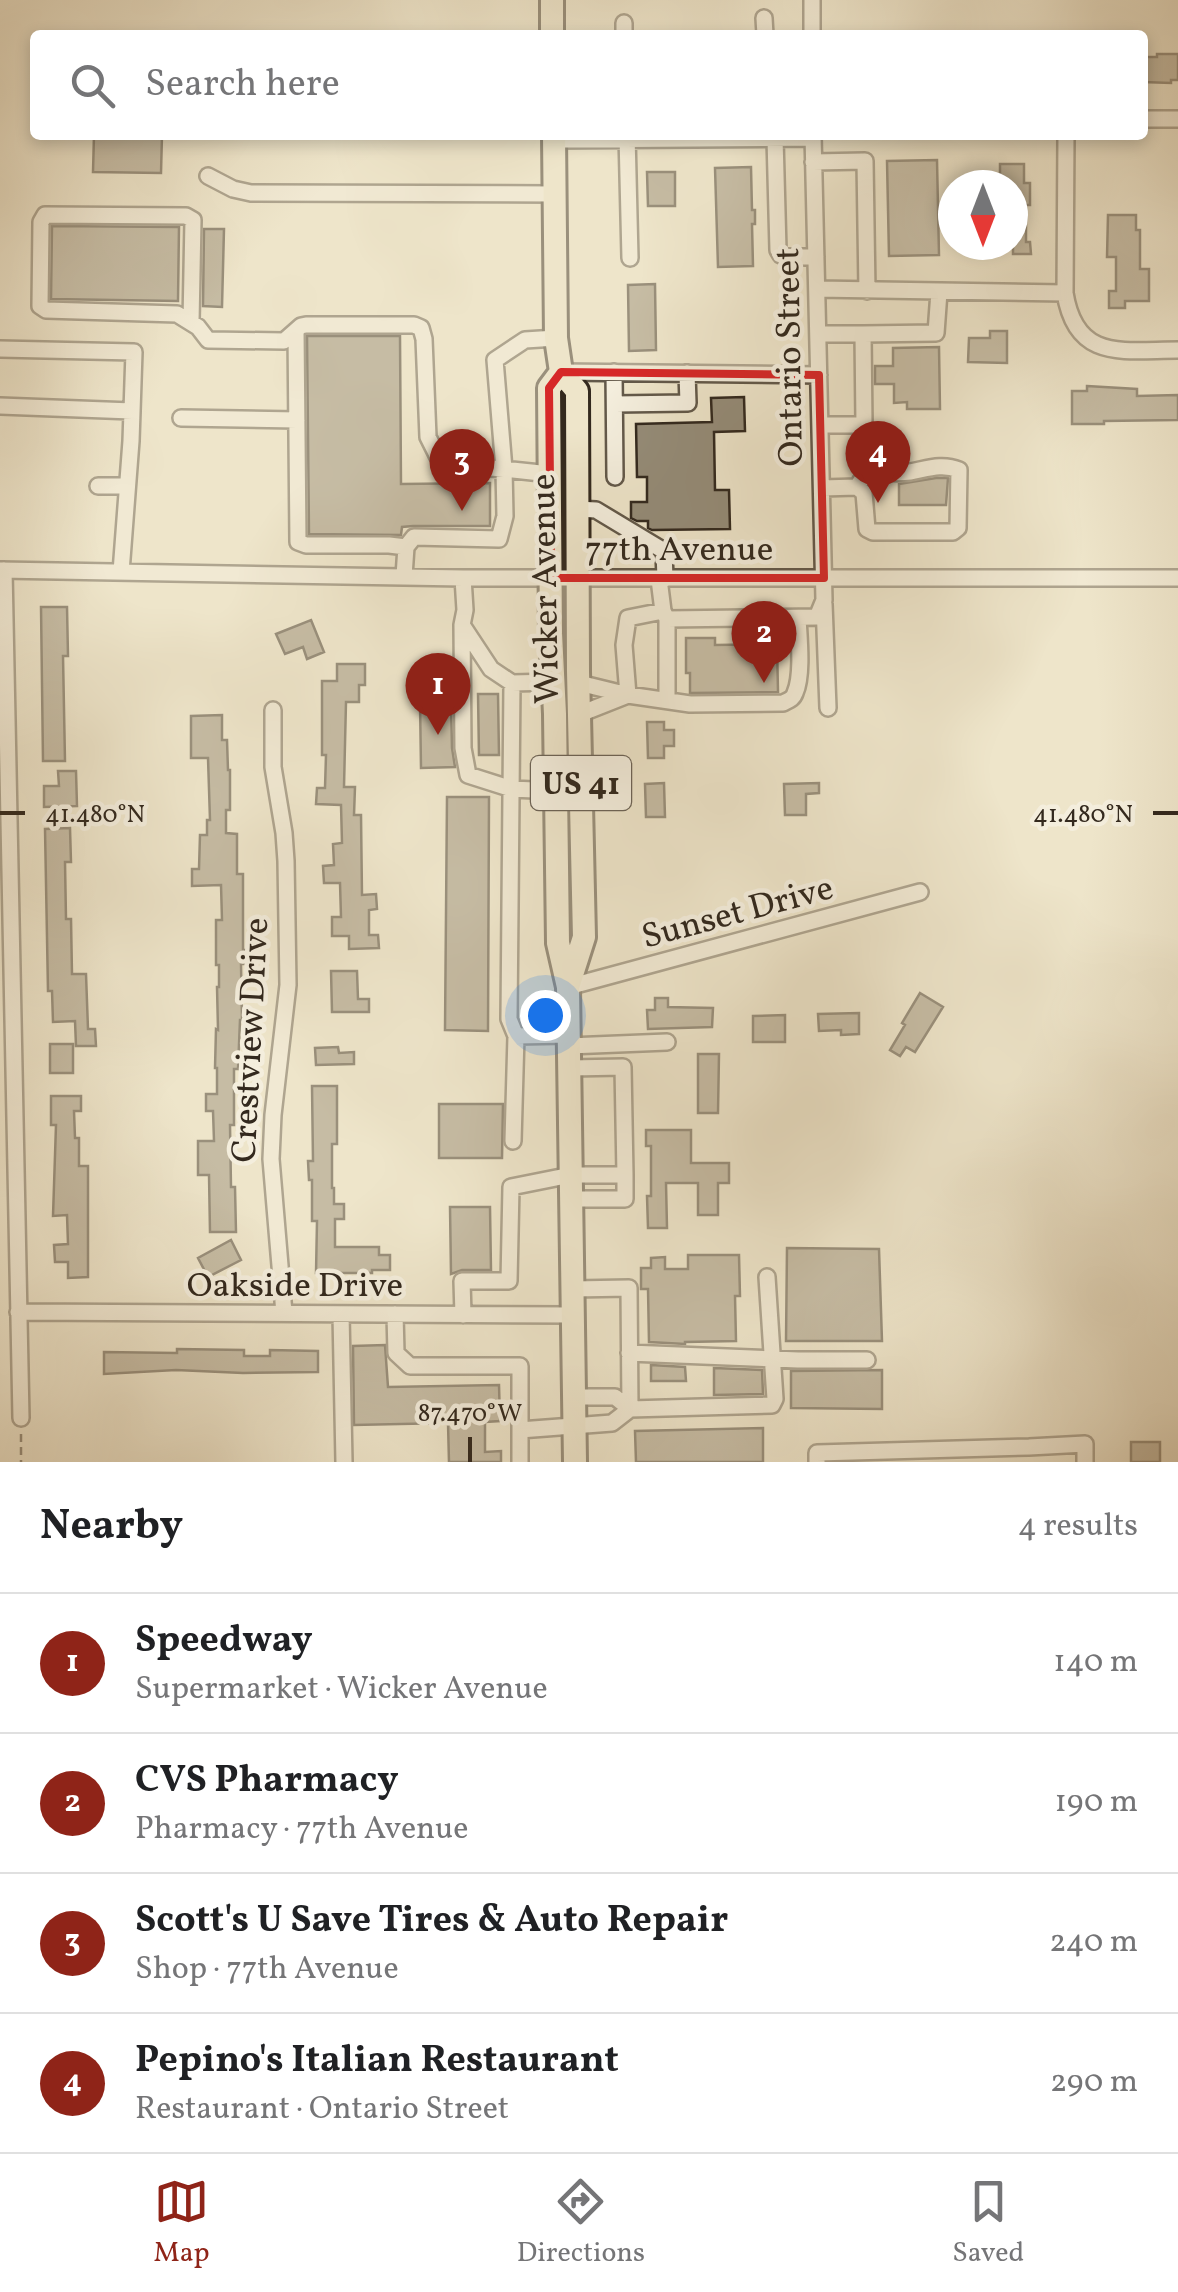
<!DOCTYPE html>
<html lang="en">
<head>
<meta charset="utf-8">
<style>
  body { margin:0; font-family:Vollkorn,serif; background:#f2f2f2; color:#202124 }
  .compass { position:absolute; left:938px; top:170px; width:90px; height:90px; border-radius:50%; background:#fff; box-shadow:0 5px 15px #0003; rotate:180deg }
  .you { position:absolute; left:545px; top:1015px; width:35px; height:35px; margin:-25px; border:8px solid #fff; border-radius:50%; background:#1a73e8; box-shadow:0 0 0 15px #1a73e833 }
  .badge { display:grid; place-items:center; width:65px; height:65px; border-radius:50%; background:#8f2418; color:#fff; font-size:32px; font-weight:700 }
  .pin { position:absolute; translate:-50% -82px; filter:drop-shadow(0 2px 5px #0008) }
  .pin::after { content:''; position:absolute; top:52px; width:35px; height:30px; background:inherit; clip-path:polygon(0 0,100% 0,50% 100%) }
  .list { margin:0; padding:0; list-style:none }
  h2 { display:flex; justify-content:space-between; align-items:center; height:130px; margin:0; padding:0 40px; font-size:42px }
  h2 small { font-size:32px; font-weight:400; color:#757577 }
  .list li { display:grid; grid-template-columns:65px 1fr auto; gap:30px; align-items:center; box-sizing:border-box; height:140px; padding:0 40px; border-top:2px solid #e0e0e0 }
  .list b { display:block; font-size:38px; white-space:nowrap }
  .list p { margin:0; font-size:32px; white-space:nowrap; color:#757577 }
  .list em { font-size:32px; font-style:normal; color:#757577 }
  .icon { flex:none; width:55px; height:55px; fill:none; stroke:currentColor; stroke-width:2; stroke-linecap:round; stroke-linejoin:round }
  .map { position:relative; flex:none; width:1178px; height:1462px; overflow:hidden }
  .search { position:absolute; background:#fff; box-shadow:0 5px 15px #0003; left:30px; right:30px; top:30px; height:110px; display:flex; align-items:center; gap:25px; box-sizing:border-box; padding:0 35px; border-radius:10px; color:#757577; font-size:38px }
  .sheet { height:690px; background:#fff }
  nav { display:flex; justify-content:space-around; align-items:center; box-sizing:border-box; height:140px; border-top:2px solid #e0e0e0; background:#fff; font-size:28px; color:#757577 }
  nav a { display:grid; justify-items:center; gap:5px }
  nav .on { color:#8f2418 }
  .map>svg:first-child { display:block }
  .building { fill:#948b77; stroke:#33291e; stroke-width:2.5 }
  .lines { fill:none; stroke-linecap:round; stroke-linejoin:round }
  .minor-casing { stroke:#625849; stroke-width:20 }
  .highway-casing { stroke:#33291e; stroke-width:28 }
  .path { stroke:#33291e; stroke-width:2.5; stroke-dasharray:8 5; stroke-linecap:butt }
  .minor { stroke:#f4eedd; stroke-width:15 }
  .highway { stroke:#eee5ca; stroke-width:22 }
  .marked { fill:none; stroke:#d62828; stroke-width:8; stroke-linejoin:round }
  .ticks { fill:none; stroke:#33291e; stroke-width:4 }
  .labels { text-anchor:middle; stroke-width:9; stroke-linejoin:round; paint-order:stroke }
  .shield { fill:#f4eedd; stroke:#6d6457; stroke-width:2.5 }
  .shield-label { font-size:32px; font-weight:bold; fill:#33291e }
  .street-label { font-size:35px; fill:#33291e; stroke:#f4eedd }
  .ticks-label { font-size:25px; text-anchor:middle; fill:#33291e; stroke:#f4eedd; stroke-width:9; stroke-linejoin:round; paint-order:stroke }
</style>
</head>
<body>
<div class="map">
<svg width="1178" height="1462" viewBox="0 0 1178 1462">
  <rect width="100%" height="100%" fill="#eee5ca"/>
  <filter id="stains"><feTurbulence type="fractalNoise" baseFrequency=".002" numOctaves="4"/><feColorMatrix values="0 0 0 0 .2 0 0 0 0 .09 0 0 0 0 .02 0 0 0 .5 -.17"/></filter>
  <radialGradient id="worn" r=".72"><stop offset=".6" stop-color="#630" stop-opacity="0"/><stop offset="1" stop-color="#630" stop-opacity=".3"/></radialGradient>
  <path class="building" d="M1157 54H1178V80H1171V83L1143 82V57H1157Z
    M94 135H162L161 173 93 172Z
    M937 160 939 255 889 256 887 161Z
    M1000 164H1024V183H1030V205H1026V242H1030L1031 254H1013V185H1000Z
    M751 167 752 210H755V224H752L753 266 718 267 715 168Z
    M647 172H675V206H648Z
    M1108 215H1136V230H1140V269H1149V301H1125V308H1109V291H1116V257H1107Z
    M52 226 179 227 178 301 51 299Z
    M204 229H224L222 307 203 306Z
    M655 284 656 350 629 351 628 285Z
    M990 331H1007V363L968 362 969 338H990Z
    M307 336H400L401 484 490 483V526H413L402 527 401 535 309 534Z
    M939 347 940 409H907V402L894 403V384H875V366H893V348Z
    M1087 386 1137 389V396L1178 395V420L1104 421V424H1072V391H1087Z
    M744 397 745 431 714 432 715 490H729L730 529 652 530 648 528V521H637L631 518V502H647V477H637L636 424 712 422 711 398Z
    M936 478H948L946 505H899V484Z
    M41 607H67L68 656H63L65 761H43Z
    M311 620 324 652 307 659 303 647 285 654 276 634Z
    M686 638H715V645L777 644 778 692 690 693V673H686Z
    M337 664H365V685H359V702H346L344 787H355L354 815H361L362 895 376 894 377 909 369 910V935H378L379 948 349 949V936H332V917H341L340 883H324L323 866 334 865 333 844 342 843 341 805 316 804 317 788H325L326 755H322V681H337Z
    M478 694H498L499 755H479Z
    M420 702H451L452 748 455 767 421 768Z
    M222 715V740H227L228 770H230V810H226V833L237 834V874H243V950H245L246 964H241L242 1020H240L238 1069H234V1125H230L231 1187H235L236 1232H210L209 1175H198V1141H214L213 1111H206V1094H217V1068H215L216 1029 218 1030 217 987H219V965H216V920H222L221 885 192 886V869H199L200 835H207V820H210L208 758H191V716Z
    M647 722H664V730H674V746H664V758H648Z
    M58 771H76L77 806 44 807V786H59Z
    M664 783 665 817H646L645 784Z
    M819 783V793L806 794V815H785L784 784Z
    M447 797H489L488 1031 445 1030Z
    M70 828 71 862H65L66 919H71L72 974H86L88 1029H95L96 1046H76L75 1021 53 1022 52 991H48L45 829Z
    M331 971H357L358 999H369V1012H332Z
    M920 993 943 1007 915 1052 906 1047 900 1056 890 1050 905 1025 902 1023Z
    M655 998H668V1007L713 1008 712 1027 648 1029 647 1010H655Z
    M859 1013V1034L841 1035V1030L819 1031 818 1014Z
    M785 1015V1042H753V1016Z
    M50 1044H73V1073H50Z
    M338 1047 339 1053 354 1052V1064L316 1065 315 1048Z
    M698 1054H719L718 1113H698Z
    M312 1086H337V1144H332V1188H334V1204H344V1219H335V1247H379V1255H390V1270H372V1273H316L317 1221H312V1180H309L308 1161H313Z
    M51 1096H81V1111H74L75 1138H79V1166H88V1277L68 1278V1262H55L54 1245 68 1244 67 1215 53 1216 56 1125H51Z
    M439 1104H503L502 1158H439Z
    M646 1130H691V1163H729V1183H718V1215H698V1183H666L667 1228H648L647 1196H651V1146H646Z
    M450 1207H490L491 1270H462L451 1274Z
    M231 1240 241 1260 208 1277 198 1258Z
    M787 1248 879 1249 882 1341H786Z
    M688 1255H739L740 1296H735L736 1341 685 1342V1344L649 1342 648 1289H641V1268H651V1258L665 1257V1269H688Z
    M385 1345 388 1387 499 1385 500 1421 485 1422V1452L501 1451V1462H449L448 1423 354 1425 353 1346Z
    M177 1349 244 1350V1356H270V1350L318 1351V1372L243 1373 176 1370 104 1374V1352L177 1353Z
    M651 1365 685 1367 686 1381H651Z
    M714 1368 762 1370 763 1394 714 1395Z
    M882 1370V1409L791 1408V1371Z
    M763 1428V1462H636L635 1431Z
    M1131 1442H1160V1462H1131Z"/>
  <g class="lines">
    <g class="minor-casing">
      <path id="minor" d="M812 0V35
        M764 18 765 35
        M624 23V35
        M1143 119H1178
        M627 135 630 258
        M775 138 778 250 781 255 786 257H816
        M554 140 813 138
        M813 162 865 161 867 291
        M208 176 233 189 251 193 554 194
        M817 289 1065 293C1076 362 1123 350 1178 350
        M1065 293 1066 135
        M191 322 193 220 186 216 45 215 41 222 40 306 46 310 177 314 198 327 208 340 284 341 301 326 306 325H414L421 328 424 339 428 437 437 455 447 465 504 469 505 516 499 539 414 537 406 547 404 576
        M296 331 298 542 306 545H389L406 547
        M818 334H863L864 425H820
        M863 334 936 333 939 292
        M0 349 134 352 131 441 121 572
        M561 372 819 375
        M614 372 615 477
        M615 404 688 403 687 373
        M0 406 132 411
        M181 418 297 420
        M867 450V471
        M550 474 504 469 495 360 525 340 556 338
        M98 486H127
        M822 488 857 487 864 493 867 529 873 532H953L958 528 959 470C942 463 927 469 910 472 896 474 881 472 867 471L857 487
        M577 509 596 510 664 551 665 579
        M0 570 463 578H1178
        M4 570 21 1418
        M463 578 465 610 462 625 491 669 512 683 553 682
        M659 579 663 611 667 619 817 617 824 600 813 135
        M824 604 828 708
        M667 619V700
        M462 625 463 748 468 775 512 789 556 791
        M512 683 509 1019 516 1036 569 1035
        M579 683 628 695 690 704 783 703C789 700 793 699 795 693 803 675 799 638 798 618
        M628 695 624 645 628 618 663 611
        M273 710V767L284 833 286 861 288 985 273 1115 271 1159 284 1313
        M580 714 628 695
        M568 987 920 892
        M569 1046 667 1042
        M513 1141 516 1036
        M572 1199H625V1175
        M573 1289 629 1288 630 1409
        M18 1312 573 1315
        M341 1314 344 1462
        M395 1314 396 1353 410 1366H520V1462
        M463 1315 462 1281H509L511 1187 571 1175H625L623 1067 570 1068
        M629 1353 798 1360H867
        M574 1397H615L630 1409
        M520 1430 612 1423 630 1409 772 1405 775 1399 767 1277
        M817 1462V1453L1029 1447 1085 1444V1462"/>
    </g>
    <g class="highway-casing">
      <path id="highway" d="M552 0V35
        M554 135 556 338 561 372 577 391 578 671 584 937 569 984
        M561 372 549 388 551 633 555 714 558 943 568 987 575 1462"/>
    </g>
    <path class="path" d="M21 1434V1462"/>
    <use href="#minor" class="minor"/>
    <use href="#highway" class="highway"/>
  </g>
  <path d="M0 0H1178V1462H0ZM561 372 819 375 824 578H551L549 388Z" fill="#eee5ca" fill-opacity=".55" fill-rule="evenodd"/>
  <path class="marked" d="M561 372 819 375 824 578H551L549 388Z"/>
  <path class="ticks" d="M0 813H25M1153 813H1178M470 1437V1462"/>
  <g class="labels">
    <rect class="shield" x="531" y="756" width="100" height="54" rx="8"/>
    <g class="shield-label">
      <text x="581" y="794">US 41</text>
    </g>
    <g class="street-label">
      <text transform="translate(788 357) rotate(-91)" y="12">Ontario Street</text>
      <text x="679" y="560">77th Avenue</text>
      <text transform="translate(544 589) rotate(-91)" y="12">Wicker Avenue</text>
      <text transform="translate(737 911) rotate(-15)" y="12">Sunset Drive</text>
      <text transform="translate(249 1040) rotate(-87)" y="12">Crestview Drive</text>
      <text x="295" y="1296">Oakside Drive</text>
    </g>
  </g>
  <g class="ticks-label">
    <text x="1083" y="822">41.480°N</text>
    <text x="95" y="822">41.480°N</text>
    <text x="470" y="1421">87.470°W</text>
  </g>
  <rect width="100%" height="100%" filter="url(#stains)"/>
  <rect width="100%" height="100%" fill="url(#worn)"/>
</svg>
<svg class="compass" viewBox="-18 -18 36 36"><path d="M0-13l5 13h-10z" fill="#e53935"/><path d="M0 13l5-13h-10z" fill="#757577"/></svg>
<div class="you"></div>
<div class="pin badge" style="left:438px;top:735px">1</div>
<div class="pin badge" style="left:764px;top:683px">2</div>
<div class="pin badge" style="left:462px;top:511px">3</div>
<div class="pin badge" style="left:878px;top:503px">4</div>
<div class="search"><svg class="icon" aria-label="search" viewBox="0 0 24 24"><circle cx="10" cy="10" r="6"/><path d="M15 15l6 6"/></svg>Search here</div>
</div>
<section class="sheet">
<h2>Nearby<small>4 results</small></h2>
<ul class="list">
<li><span class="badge">1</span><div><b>Speedway</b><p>Supermarket · Wicker Avenue</p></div><em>140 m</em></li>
<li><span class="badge">2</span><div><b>CVS Pharmacy</b><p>Pharmacy · 77th Avenue</p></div><em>190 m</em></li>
<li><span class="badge">3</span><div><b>Scott's U Save Tires &amp; Auto Repair</b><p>Shop · 77th Avenue</p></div><em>240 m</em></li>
<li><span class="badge">4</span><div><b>Pepino's Italian Restaurant</b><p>Restaurant · Ontario Street</p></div><em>290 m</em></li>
</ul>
</section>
<nav>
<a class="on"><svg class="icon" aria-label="map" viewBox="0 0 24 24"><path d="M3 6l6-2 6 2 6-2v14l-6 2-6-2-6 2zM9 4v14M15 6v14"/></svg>Map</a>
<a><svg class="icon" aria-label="directions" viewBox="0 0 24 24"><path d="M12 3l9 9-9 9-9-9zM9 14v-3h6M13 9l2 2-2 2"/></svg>Directions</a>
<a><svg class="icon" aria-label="saved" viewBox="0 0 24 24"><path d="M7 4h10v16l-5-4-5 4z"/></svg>Saved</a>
</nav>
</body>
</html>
